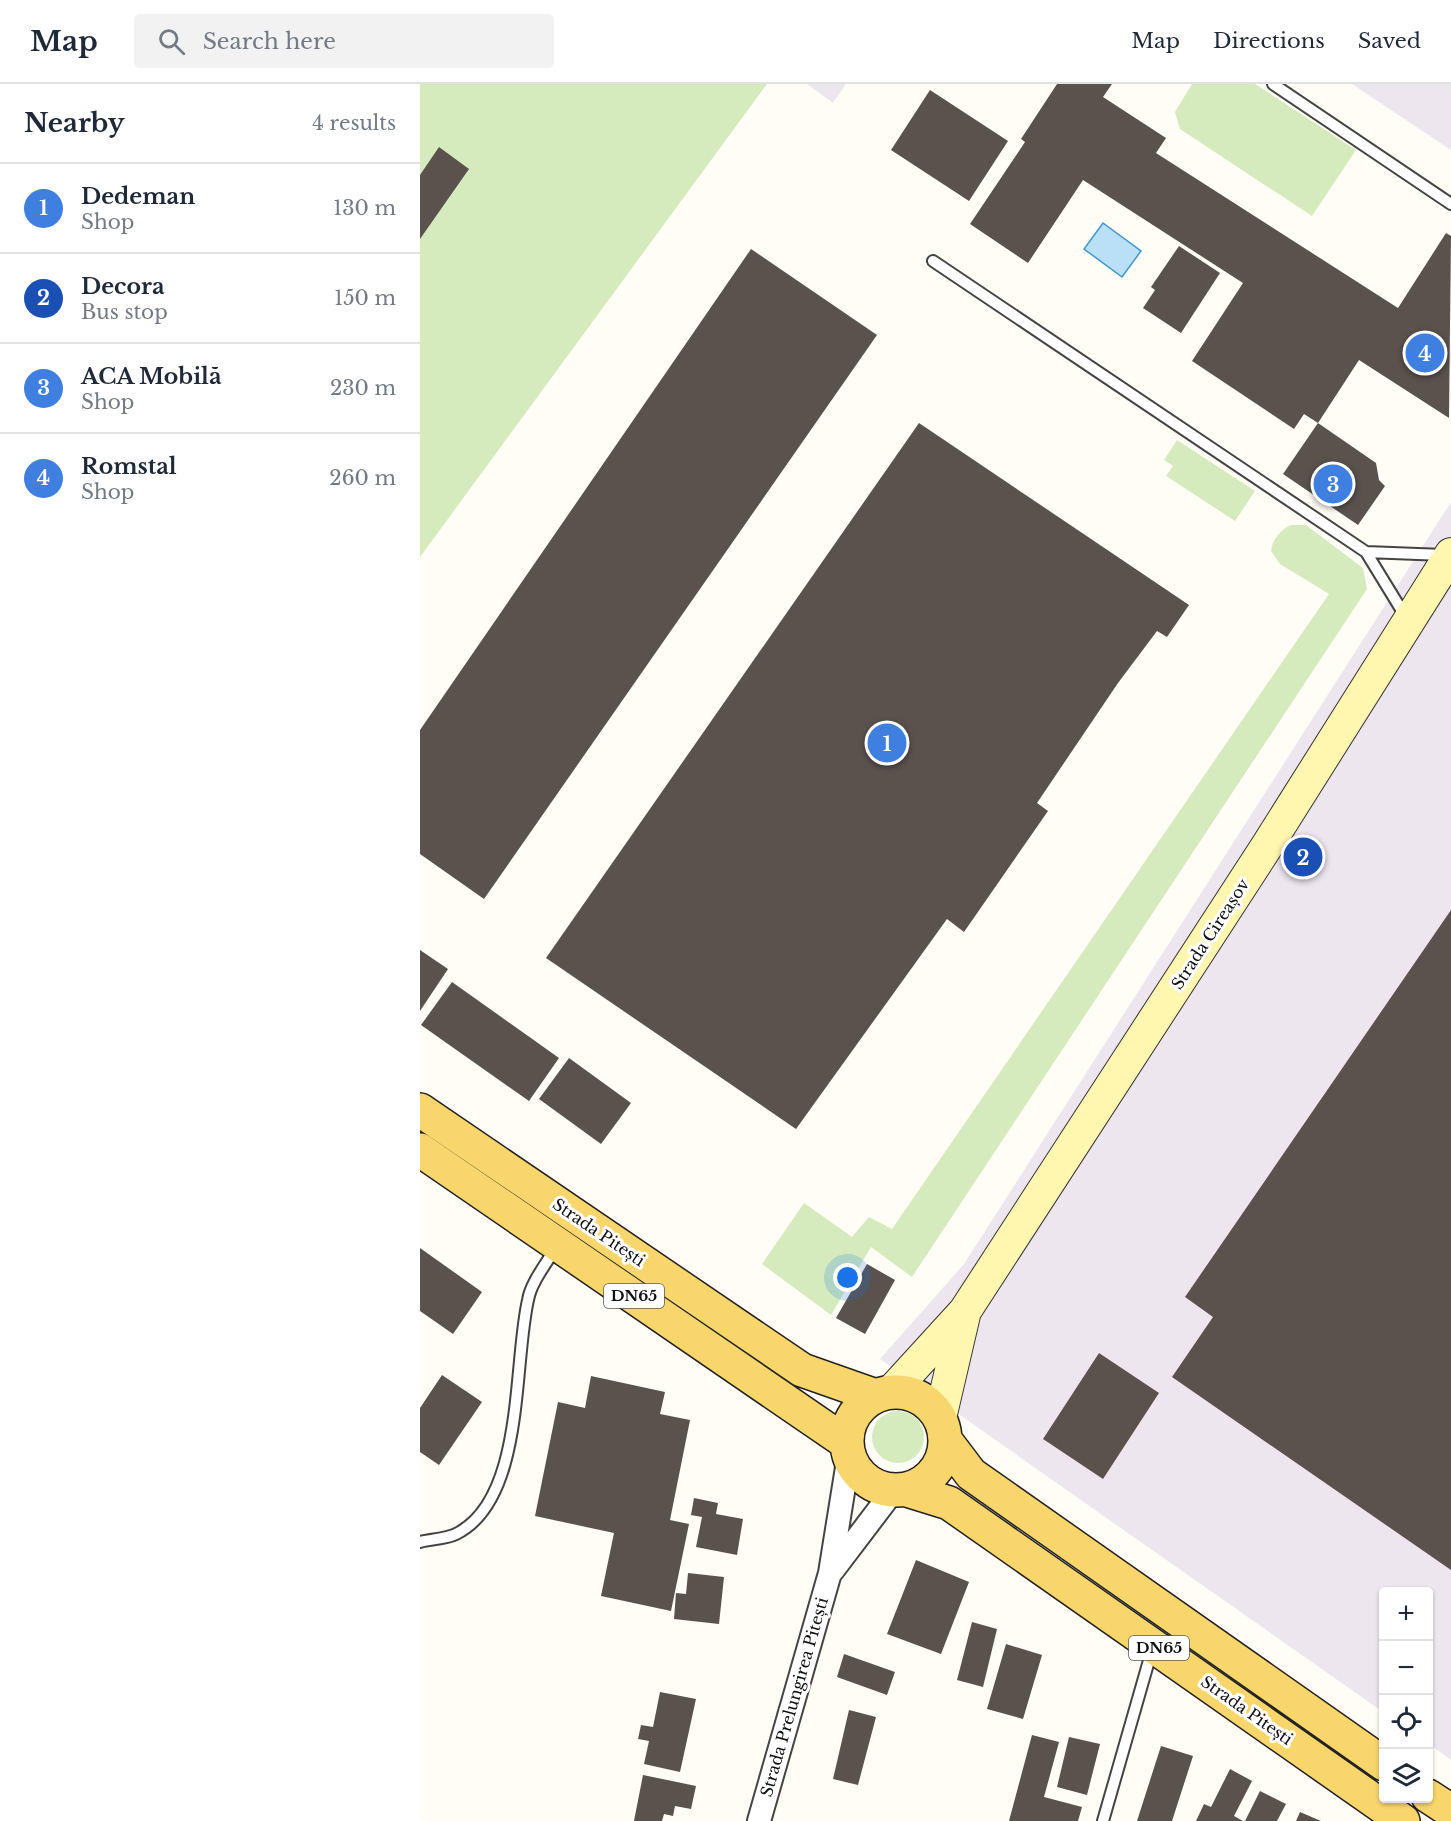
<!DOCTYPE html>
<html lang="en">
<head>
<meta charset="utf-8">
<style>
  body { margin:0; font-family:"Libre Baskerville",serif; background:#f2f2f3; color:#1f2937 }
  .controls { position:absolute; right:18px; bottom:18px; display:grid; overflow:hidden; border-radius:6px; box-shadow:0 2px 4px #0004 }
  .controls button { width:54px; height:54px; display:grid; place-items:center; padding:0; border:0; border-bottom:2px solid #e0e1e3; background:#fff; color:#1f2937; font:30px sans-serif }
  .you { position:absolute; left:428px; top:1194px; width:21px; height:21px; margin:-15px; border:4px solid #fff; border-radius:50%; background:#1a73e8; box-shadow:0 0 0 9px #1a73e833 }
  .badge { display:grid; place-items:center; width:39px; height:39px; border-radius:50%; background:#c4262e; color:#fff; font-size:20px; font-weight:700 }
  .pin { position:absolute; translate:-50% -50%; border:3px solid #fff; box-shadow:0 2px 6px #0006 }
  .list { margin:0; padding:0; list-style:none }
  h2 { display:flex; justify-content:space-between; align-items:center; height:78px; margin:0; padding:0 24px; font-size:26px }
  h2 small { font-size:20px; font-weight:400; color:#747a83 }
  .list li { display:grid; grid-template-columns:39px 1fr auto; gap:18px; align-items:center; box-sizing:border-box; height:90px; padding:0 24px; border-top:2px solid #e0e1e3 }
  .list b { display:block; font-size:22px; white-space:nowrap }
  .list p { margin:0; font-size:20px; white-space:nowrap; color:#747a83 }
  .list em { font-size:20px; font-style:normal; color:#747a83 }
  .icon { flex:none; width:33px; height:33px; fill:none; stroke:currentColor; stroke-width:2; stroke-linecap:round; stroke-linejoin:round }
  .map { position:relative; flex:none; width:1031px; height:1737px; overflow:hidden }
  header { display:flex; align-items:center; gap:36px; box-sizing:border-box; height:84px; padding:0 30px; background:#fff; border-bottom:2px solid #e0e1e3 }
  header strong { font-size:28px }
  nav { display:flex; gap:33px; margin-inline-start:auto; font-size:21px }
  .search { width:420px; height:54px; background:#f2f2f3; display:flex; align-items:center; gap:15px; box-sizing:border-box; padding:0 21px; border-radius:6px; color:#747a83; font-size:22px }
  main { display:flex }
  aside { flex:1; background:#fff }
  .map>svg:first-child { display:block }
  .industrial { fill:#eee6ef }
  .green { fill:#d5ebbd }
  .water { fill:#b9e0f7; stroke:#3f96cf; stroke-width:1.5 }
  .building { fill:#5a524d }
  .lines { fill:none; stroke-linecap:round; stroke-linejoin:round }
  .service-casing { stroke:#444; stroke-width:14 }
  .minor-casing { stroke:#444; stroke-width:26 }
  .secondary-casing { stroke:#333; stroke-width:34 }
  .primary-casing { stroke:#222; stroke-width:36 }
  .service { stroke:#fff; stroke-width:10 }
  .minor { stroke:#fff; stroke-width:22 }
  .secondary { stroke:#fff6b0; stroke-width:32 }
  .primary { stroke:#f9d66b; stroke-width:33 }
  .labels { text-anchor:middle; stroke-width:6; stroke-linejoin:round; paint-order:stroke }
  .shield { fill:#fff; stroke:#585858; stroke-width:1.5 }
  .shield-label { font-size:15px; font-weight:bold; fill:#111 }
  .street-label { font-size:16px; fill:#111; stroke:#fff }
</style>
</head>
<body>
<header>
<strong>Map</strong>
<div class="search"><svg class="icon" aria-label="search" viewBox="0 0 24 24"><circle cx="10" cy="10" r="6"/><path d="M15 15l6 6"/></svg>Search here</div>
<nav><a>Map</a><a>Directions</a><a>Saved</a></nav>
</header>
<main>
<aside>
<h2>Nearby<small>4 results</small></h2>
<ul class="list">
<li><span class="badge" style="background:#3f7fe0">1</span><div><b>Dedeman</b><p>Shop</p></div><em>130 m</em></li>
<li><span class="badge" style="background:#1a4fb4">2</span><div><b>Decora</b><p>Bus stop</p></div><em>150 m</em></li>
<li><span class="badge" style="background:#3f7fe0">3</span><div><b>ACA Mobilă</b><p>Shop</p></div><em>230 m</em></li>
<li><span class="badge" style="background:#3f7fe0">4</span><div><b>Romstal</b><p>Shop</p></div><em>260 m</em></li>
</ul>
</aside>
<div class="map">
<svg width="1031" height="1737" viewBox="0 0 1031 1737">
  <rect width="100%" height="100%" fill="#fffdf5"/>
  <path class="industrial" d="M387 0H426L413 19Z
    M932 0H1031V66Z
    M1031 418V1676L1009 1660 1008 1508H964L963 1628 460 1275 544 1180Z"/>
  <path class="green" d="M0 0H347L0 473Z
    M772 0H835L936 66 892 132 760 45 755 28Z
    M757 356 835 407 815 437 746 392 753 382 744 376Z
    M871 441H886L943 484 947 505 492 1193 451 1163 411 1231 342 1180 384 1119 432 1153 449 1133 472 1145 909 510 860 480 851 467C852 456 861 445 871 441Z
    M452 1353a26 26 0 1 1 52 0a26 26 0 1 1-52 0Z
    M650 1485 679 1496 963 1691V1699L872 1639 859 1636Z"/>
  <path class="water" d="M683 139 721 167 702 193 664 165Z"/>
  <path class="building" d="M637 0H692L683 13 746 54 736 69 978 224 1026 149 1031 152 1029 334 939 276 898 339 884 330 874 345 772 277 823 199 663 96 608 179 550 140 605 58 601 55Z
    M510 6 588 57 549 117 471 66Z
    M19 63 49 85 0 155V91Z
    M759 162 800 189 761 249 723 224 735 206 731 203Z
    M331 165 457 251 64 815 0 770V646Z
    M499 339 769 521 747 553 737 547 698 599 617 719 628 727 544 848 527 835 376 1045 126 874Z
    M898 339 956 379 959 396 965 402 938 441 863 390Z
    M1031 826V1486L752 1293 793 1233 765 1213Z
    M0 866 28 885 0 927Z
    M32 898 139 974 109 1017 1 941Z
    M149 974 211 1019 181 1060 119 1015Z
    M0 1164 62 1208 33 1250 0 1227Z
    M447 1180 475 1196 445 1250 416 1234Z
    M679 1269 739 1309 683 1395 623 1355Z
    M22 1291 62 1318 19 1381 0 1368V1324Z
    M171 1292 245 1308 240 1330 270 1336 250 1436 269 1440 251 1527 181 1512 194 1449 115 1432 138 1318 165 1324Z
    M274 1414 298 1419 296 1430 323 1435 317 1471 276 1463 282 1433 271 1431Z
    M496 1476 549 1498 521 1570 467 1550Z
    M268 1489 304 1493 299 1540 254 1535 256 1509 266 1510Z
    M552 1538 577 1545 563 1603 537 1596Z
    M586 1560 622 1571 603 1635 567 1625Z
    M424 1570 475 1588 467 1611 417 1593Z
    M240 1608 276 1615 260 1688 224 1680 229 1657 218 1655 221 1641 233 1643Z
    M429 1626 456 1633 438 1701 413 1695Z
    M612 1651 639 1658 624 1713 662 1723 658 1737H589Z
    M649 1653 680 1660 667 1711 637 1703Z
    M741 1662 773 1672 752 1737H717Z
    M810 1685 832 1697 814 1732 823 1737H776L784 1720 791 1723Z
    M223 1691 276 1702 271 1725 255 1722 253 1732 244 1730 242 1737H214Z
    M840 1707 866 1720 857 1737H825Z
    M880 1728 901 1737H876Z"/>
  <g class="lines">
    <g class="service-casing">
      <path id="service" d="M853 0 1031 120
        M513 177 946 468 1024 471
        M946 468 987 535
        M0 1458C11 1455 26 1455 36 1450 105 1416 93 1281 108 1216 111 1198 127 1179 136 1163
        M683 1737 732 1566"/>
    </g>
    <g class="minor-casing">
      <path id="minor" d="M413 1486 473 1407
        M339 1737 410 1489 429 1371"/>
    </g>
    <g class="secondary-casing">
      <path id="secondary" d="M471 1308 545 1227 847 762 1031 470
        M520 1334 544 1231"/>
    </g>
    <g class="primary-casing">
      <path id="primary" d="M0 1026 382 1286 456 1312
        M0 1066 427 1359
        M427 1357a49 49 0 1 1 98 0a49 49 0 1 1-98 0Z
        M526 1357 551 1390 964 1680
        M487 1406 529 1419 983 1737
        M1008 1712 1031 1727"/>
    </g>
    <use href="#service" class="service"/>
    <use href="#minor" class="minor"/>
    <use href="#secondary" class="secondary"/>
    <use href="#primary" class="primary"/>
  </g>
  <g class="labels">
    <g class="shield">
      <rect x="184" y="1200" width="60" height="24" rx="4.5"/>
      <rect x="709" y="1552" width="60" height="24" rx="4.5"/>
    </g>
    <g class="shield-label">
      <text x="214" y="1217">DN65</text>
      <text x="739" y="1569">DN65</text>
    </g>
    <g class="street-label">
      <text transform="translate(790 850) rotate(-57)" y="6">Strada Cireașov</text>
      <text transform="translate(179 1148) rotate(34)" y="6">Strada Pitești</text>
      <text transform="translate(374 1613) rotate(-74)" y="6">Strada Prelungirea Pitești</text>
      <text transform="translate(827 1626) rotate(35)" y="6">Strada Pitești</text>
    </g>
  </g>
</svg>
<div class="controls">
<button>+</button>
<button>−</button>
<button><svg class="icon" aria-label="locate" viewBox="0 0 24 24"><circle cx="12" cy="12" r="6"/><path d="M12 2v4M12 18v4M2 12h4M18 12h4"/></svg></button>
<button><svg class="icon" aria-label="layers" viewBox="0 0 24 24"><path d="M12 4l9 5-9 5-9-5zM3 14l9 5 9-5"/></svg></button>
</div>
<div class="you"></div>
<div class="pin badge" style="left:467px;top:659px;background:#3f7fe0">1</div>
<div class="pin badge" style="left:883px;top:773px;background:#1a4fb4">2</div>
<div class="pin badge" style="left:913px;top:400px;background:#3f7fe0">3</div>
<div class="pin badge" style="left:1005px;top:269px;background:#3f7fe0">4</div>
</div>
</main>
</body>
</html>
